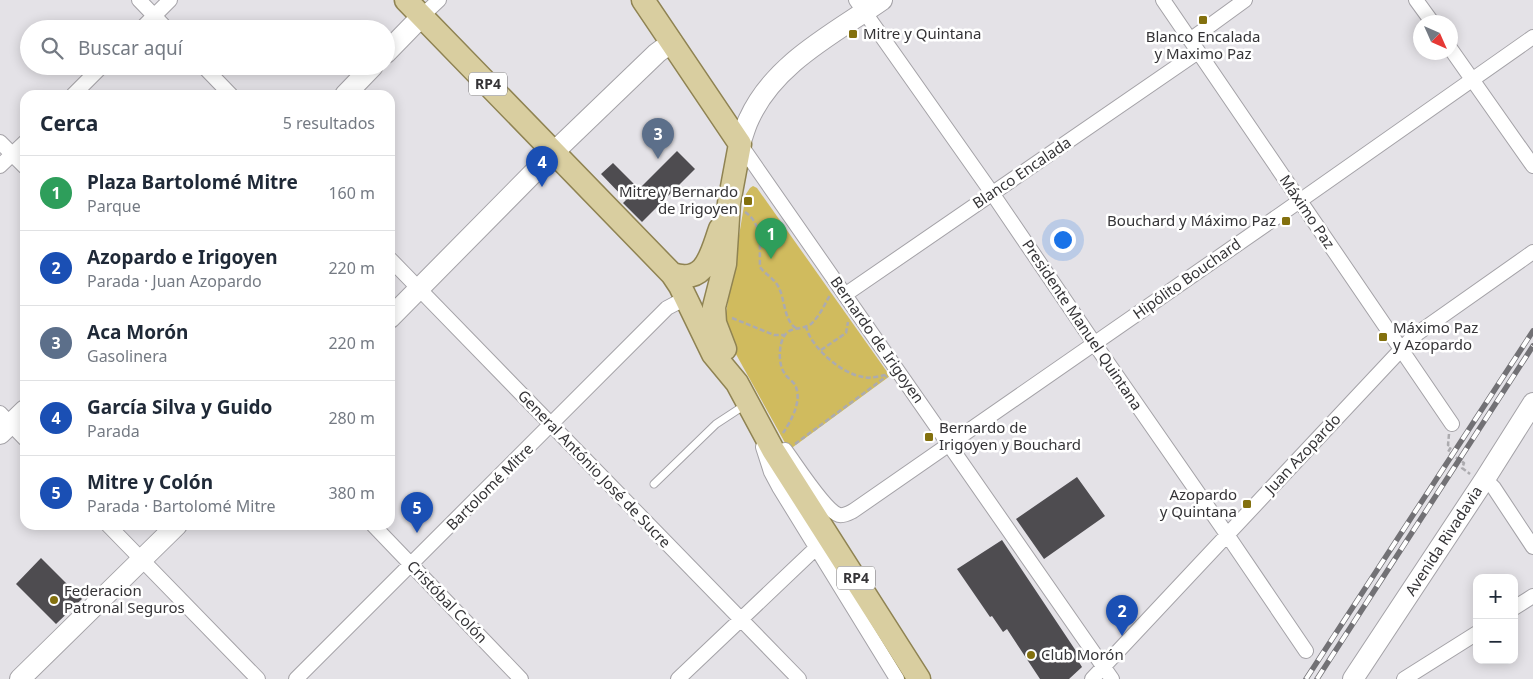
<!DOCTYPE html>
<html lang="es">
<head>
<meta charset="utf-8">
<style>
  body { margin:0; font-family:"Noto Sans",sans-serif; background:#f2f2f3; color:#1f2937 }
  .controls { position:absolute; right:15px; bottom:15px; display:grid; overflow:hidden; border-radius:10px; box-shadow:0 2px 12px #0003 }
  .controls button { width:45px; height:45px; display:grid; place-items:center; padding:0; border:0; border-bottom:1px solid #e0e1e3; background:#fff; color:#1f2937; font:25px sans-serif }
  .compass { position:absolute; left:1413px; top:15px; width:45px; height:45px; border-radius:50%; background:#fff; box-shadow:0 2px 12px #0003; rotate:135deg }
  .you { position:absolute; left:1062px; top:239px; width:18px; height:18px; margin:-12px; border:4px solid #fff; border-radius:50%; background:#1a73e8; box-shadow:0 0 0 8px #1a73e833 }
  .badge { display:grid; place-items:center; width:32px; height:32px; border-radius:50%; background:#111827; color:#fff; font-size:16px; font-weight:700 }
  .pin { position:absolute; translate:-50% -41px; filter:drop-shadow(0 1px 2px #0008) }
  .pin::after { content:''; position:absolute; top:26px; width:18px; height:15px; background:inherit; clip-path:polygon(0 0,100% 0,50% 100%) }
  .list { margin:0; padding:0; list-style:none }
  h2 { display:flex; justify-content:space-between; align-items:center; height:65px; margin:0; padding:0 20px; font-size:21px }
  h2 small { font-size:16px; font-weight:400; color:#747a83 }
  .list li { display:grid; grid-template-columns:32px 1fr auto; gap:15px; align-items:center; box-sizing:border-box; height:75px; padding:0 20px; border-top:1px solid #e0e1e3 }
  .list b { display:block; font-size:19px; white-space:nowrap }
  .list p { margin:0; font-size:16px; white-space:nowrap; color:#747a83 }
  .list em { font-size:16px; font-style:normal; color:#747a83 }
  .icon { flex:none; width:28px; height:28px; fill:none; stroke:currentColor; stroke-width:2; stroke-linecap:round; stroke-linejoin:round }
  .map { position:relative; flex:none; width:1533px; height:679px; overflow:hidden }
  .search { position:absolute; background:#fff; box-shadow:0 2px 12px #0003; left:20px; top:20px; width:375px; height:55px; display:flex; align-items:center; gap:12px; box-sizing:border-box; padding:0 18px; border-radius:28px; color:#747a83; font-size:19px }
  .panel { position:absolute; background:#fff; box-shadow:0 2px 12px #0003; left:20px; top:90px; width:375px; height:440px; border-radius:15px }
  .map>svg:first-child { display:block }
  .green { fill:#d0bb5e }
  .building { fill:#4e4c50 }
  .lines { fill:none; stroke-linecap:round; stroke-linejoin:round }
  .lane-casing { stroke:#a4a2a7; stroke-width:9 }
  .street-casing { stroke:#a4a2a7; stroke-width:16 }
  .secondary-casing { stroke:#a4a2a7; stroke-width:22 }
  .primary-casing { stroke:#8f8352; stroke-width:25 }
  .path { stroke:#acabaf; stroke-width:2.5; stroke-dasharray:5 2.5; stroke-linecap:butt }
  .lane { stroke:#fff; stroke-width:7 }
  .street { stroke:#fff; stroke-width:14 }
  .secondary { stroke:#fff; stroke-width:20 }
  .primary { stroke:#d9cea0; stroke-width:22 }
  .rail-casing { stroke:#727175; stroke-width:5.5 }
  .rail { stroke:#fff; stroke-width:4; stroke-dasharray:11; stroke-linecap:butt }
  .poi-dot { fill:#83700e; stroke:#fff; stroke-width:2 }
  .labels { text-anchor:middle; stroke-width:5; stroke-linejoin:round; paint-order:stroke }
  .shield { fill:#fff; stroke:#727173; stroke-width:1 }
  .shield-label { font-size:14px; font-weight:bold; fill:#353437 }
  .poi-label { font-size:15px; fill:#353437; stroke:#fff; text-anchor:start }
  .street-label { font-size:15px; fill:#353437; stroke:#fff }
</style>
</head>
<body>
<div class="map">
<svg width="1533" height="679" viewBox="0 0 1533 679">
  <rect width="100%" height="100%" fill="#e4e2e7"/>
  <path class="green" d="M753 186 757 188 890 376 789 450 732 347 724 325 746 194 750 188Z"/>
  <path class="building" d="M677 151 695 169 642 222 623 203 626 200 601 174 613 163 639 189Z
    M1077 477 1105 516 1044 559 1016 519Z
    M1002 540 1080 657 1077 659 1082 667 1069 679H1040L1007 629 1003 632 992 616 990 617 957 569Z
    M41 558 82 599 56 624 16 584Z"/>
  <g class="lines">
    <g class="lane-casing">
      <path id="lane" d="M654 484 716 424 745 405"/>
    </g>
    <g class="street-casing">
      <path id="street" d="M139 0 167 29
        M856 0 992 193 1094 343 1228 536 1306 651
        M1163 0 1452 424
        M1416 0 1432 22
        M422 16 439 0
        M141 29 170 0
        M1190 40 1245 0
        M1450 48 1533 166
        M203 66 231 95
        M73 95 102 66
        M0 142 25 167
        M740 144 1112 679
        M0 166 25 142
        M390 259 799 679
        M846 294 1198 52
        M0 413 25 439
        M763 447 771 472 779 487 897 679
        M785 450C795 463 825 511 839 515 844 516 849 513 853 511L1281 214 1533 37
        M1485 479 1494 488 1533 547
        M108 525 258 679
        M373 525 521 679
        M1514 608 1533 596
        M296 679 667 308 686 298
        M678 679 816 548
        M1092 679 1410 340 1418 333 1533 252
        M1404 679 1477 633"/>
    </g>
    <g class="secondary-casing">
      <path id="secondary" d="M386 53 422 16
        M345 95 373 66
        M740 144C743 136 745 127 749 119 774 63 835 33 882 0
        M390 318 554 152 657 53 672 42
        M0 434 25 410
        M20 679 177 525
        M1353 679 1485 479 1533 403"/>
    </g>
    <g class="primary-casing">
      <path id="primary" d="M406 0 672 274 680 286 713 354 737 383 773 450 919 679
        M643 0 740 144 729 203 725 264 714 307 715 323 725 349
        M672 274C706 285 711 254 720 229"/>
    </g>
    <path class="path" d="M745 212C764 225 759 247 760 267 766 275 775 279 779 288 785 300 784 321 796 328
      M732 318 774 335H784
      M806 326C810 347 842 374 863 377 870 379 879 376 886 375
      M821 350 846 333 848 322
      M783 433C791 421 803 400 795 385 793 381 787 378 785 374 779 366 779 353 781 344 786 324 798 332 811 324 819 317 825 304 830 295
      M1449 434 1448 445 1451 447 1448 452 1464 463 1462 468 1470 474
      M795 444 887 376"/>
    <use href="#lane" class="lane"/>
    <use href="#street" class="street"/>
    <use href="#secondary" class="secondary"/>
    <use href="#primary" class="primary"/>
    <g class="rail-casing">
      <path id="rail" d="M1306 679 1533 331
        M1317 679 1533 346"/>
    </g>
    <use href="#rail" class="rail"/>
  </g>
  <g class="poi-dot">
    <rect x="1198" y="15" width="10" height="10" rx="2.5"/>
    <rect x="848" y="29" width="10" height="10" rx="2.5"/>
    <rect x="743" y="196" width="10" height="10" rx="2.5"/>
    <rect x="1281" y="216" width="10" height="10" rx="2.5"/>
    <rect x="1378" y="332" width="10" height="10" rx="2.5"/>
    <rect x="924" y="432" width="10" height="10" rx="2.5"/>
    <rect x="1242" y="499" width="10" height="10" rx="2.5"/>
    <circle cx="54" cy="600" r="5"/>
    <circle cx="1031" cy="655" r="5"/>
  </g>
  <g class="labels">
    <g class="shield">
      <rect x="469" y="72.5" width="38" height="23" rx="4"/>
      <rect x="837" y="566.5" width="38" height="23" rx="4"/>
    </g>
    <g class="shield-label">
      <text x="488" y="89">RP4</text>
      <text x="856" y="583">RP4</text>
    </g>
    <g class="poi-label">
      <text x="863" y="39">Mitre y Quintana</text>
      <text x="1203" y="42" text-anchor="middle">Blanco Encalada<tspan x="1203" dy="17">y Maximo Paz</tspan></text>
      <text x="738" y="197" text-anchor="end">Mitre y Bernardo<tspan x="738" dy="17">de Irigoyen</tspan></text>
      <text x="1276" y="226" text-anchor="end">Bouchard y Máximo Paz</text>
      <text x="1393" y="333">Máximo Paz<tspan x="1393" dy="17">y Azopardo</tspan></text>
      <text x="939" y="433">Bernardo de<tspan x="939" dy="17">Irigoyen y Bouchard</tspan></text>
      <text x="1237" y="500" text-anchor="end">Azopardo<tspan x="1237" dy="17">y Quintana</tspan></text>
      <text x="64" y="596">Federacion<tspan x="64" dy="17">Patronal Seguros</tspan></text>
      <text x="1041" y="660">Club Morón</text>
    </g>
    <g class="street-label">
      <text transform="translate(1022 173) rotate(-34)" y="5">Blanco Encalada</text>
      <text transform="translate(1307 212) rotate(56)" y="5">Máximo Paz</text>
      <text transform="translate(1187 279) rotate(-35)" y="5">Hipólito Bouchard</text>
      <text transform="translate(1082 325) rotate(56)" y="5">Presidente Manuel Quintana</text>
      <text transform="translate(877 340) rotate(55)" y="5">Bernardo de Irigoyen</text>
      <text transform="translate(1303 454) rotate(-47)" y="5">Juan Azopardo</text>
      <text transform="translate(594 469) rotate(46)" y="5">General António José de Sucre</text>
      <text transform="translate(490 487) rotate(-45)" y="5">Bartolomé Mitre</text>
      <text transform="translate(1444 541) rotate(-57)" y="5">Avenida Rivadavia</text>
      <text transform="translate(447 602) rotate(46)" y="5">Cristóbal Colón</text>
    </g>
  </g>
</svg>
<div class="controls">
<button>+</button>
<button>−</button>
</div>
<svg class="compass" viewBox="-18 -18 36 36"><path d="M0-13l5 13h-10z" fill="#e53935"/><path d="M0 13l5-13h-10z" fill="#747a83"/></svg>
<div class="you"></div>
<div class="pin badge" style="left:771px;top:259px;background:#2e9e5b">1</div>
<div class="pin badge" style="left:1122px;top:636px;background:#1a4fb4">2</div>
<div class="pin badge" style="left:658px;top:159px;background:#5c6f8a">3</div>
<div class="pin badge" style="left:542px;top:187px;background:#1a4fb4">4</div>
<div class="pin badge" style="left:417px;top:533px;background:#1a4fb4">5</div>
<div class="search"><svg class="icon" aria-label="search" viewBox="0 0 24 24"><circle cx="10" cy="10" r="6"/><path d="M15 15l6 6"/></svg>Buscar aquí</div>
<section class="panel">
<h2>Cerca<small>5 resultados</small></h2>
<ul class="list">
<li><span class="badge" style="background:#2e9e5b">1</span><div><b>Plaza Bartolomé Mitre</b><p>Parque</p></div><em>160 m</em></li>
<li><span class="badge" style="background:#1a4fb4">2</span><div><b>Azopardo e Irigoyen</b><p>Parada · Juan Azopardo</p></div><em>220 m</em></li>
<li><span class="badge" style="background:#5c6f8a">3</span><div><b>Aca Morón</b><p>Gasolinera</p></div><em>220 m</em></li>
<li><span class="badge" style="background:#1a4fb4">4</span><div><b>García Silva y Guido</b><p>Parada</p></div><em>280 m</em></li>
<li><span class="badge" style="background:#1a4fb4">5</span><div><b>Mitre y Colón</b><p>Parada · Bartolomé Mitre</p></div><em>380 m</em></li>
</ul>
</section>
</div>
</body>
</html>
